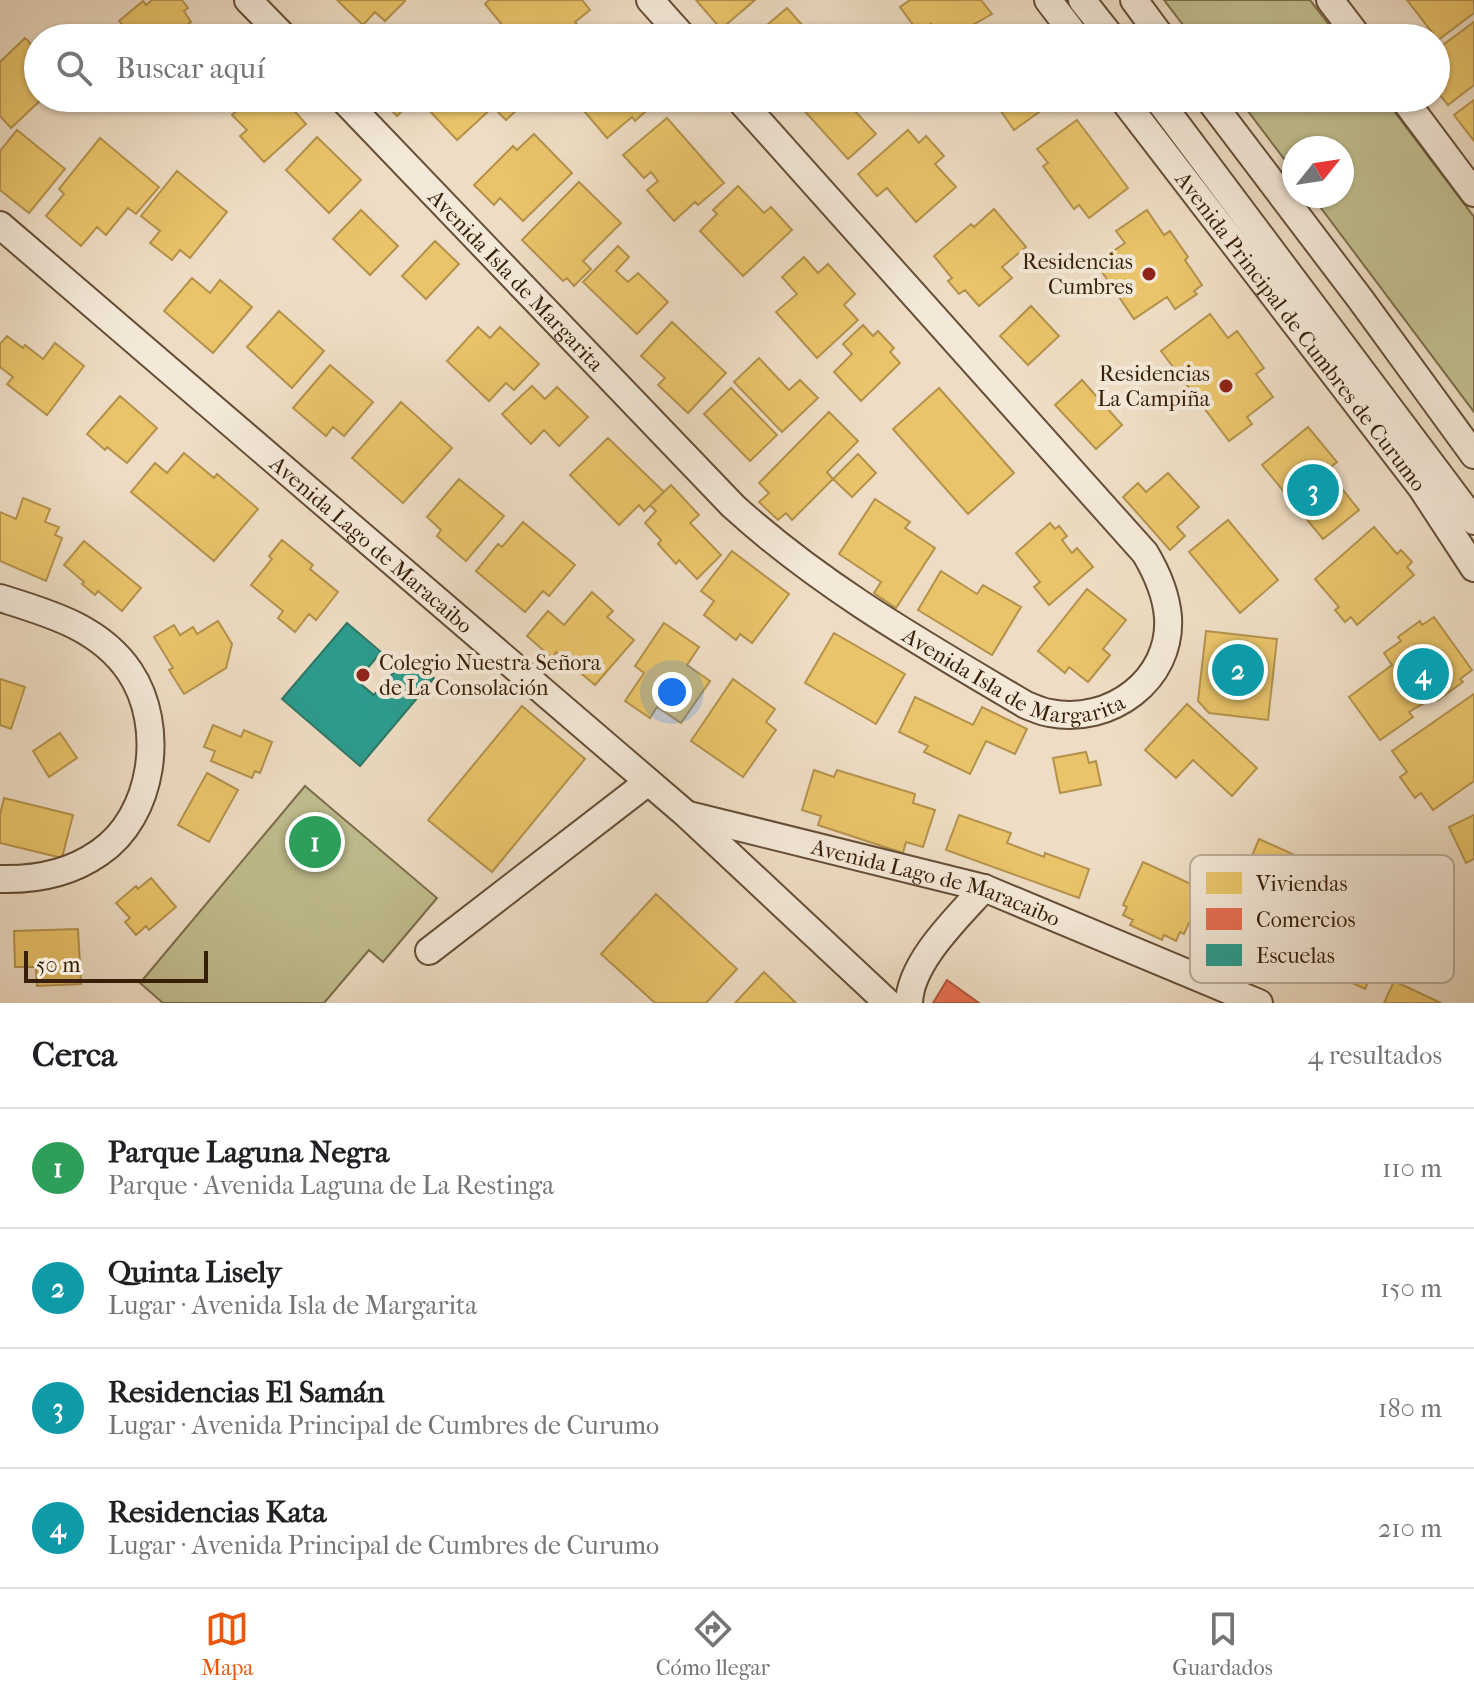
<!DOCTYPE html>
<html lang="es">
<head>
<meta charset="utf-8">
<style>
  body { margin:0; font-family:"IM FELL French Canon",serif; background:#f2f2f2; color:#202124 }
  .compass { position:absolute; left:1282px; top:136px; width:72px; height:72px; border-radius:50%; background:#fff; box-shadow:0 2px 6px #0004; rotate:60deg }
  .scale { position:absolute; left:24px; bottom:20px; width:184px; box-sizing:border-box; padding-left:8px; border:4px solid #381f07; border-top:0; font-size:22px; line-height:28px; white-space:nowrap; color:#381f07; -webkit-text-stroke:6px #f4e9d9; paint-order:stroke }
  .you { position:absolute; left:672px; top:692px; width:28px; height:28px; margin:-20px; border:6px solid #fff; border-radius:50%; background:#1a73e8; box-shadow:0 0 0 12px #1a73e833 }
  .badge { display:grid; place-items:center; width:52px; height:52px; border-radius:50%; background:#ea580c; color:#fff; font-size:26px; font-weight:700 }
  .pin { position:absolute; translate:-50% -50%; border:4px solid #fff; box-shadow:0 2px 8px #0006 }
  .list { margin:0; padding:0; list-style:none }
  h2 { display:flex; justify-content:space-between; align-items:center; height:104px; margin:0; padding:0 32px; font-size:34px }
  h2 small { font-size:26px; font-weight:400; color:#757577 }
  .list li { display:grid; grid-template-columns:52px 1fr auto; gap:24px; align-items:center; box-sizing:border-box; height:120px; padding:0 32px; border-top:2px solid #e0e0e0 }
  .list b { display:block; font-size:30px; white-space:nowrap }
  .list p { margin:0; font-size:26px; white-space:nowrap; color:#757577 }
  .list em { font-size:26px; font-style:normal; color:#757577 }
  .icon { flex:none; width:44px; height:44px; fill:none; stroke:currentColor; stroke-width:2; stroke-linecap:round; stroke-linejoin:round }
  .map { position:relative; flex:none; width:1474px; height:1003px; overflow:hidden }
  .search { position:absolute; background:#fff; box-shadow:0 2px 6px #0004; left:24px; right:24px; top:24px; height:88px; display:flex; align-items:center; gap:20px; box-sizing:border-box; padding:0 28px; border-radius:44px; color:#757577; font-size:30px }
  .sheet { height:584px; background:#fff }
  nav { display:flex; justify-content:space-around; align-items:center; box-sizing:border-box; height:112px; border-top:2px solid #e0e0e0; background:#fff; font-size:22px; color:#757577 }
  nav a { display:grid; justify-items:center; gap:4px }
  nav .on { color:#ea580c }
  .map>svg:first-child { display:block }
  .green { fill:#c1be8f; stroke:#7c6e4b; stroke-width:2 }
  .homes { fill:#e9c46a; stroke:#b4924c; stroke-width:2 }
  .shops { fill:#e76f51; stroke:#b2573b; stroke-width:2 }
  .schools { fill:#2a9d8f; stroke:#2e7766; stroke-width:2 }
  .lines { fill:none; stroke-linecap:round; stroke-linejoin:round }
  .street-casing { stroke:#664e36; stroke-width:30 }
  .street { stroke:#f4e9d9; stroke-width:26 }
  .poi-dot { fill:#8f2418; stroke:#f4e9d9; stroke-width:3 }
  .labels { text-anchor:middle; stroke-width:8; stroke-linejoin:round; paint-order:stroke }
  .poi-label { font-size:22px; fill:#381f07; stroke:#f4e9d9; text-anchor:end }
  .street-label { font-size:22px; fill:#381f07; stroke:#f4e9d9 }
  .key { fill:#f4e9d9; stroke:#bcac9a; stroke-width:2 }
  .key-label { font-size:22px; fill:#381f07 }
</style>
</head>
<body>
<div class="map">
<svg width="1474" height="1003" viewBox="0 0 1474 1003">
  <rect width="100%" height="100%" fill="#eeddc4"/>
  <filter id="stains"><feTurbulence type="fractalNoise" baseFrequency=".0025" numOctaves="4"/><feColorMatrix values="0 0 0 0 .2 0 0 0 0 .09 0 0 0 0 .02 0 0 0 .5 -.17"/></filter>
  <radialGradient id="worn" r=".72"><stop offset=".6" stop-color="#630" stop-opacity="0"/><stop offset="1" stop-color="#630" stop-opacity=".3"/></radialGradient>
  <path class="green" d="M1164 0H1310L1339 38H1193Z
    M1238 98H1384L1474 217V412L1312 196H1342V148H1294V172Z
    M305 786 437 898 383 962 369 950 324 1003H163L140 983Z"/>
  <path class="homes" d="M152 0H182L188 8 184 11 191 22 175 35 178 38H133L119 21 143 1 146 5Z
    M337 0H404L405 1 385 21 375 12 363 25Z
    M489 0H582L590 10 575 22 584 33 577 38H513L485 4Z
    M696 0H755L721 29Z
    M910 0H981L992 14 950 38H941L931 24 919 33 900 7Z
    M1407 0H1474V13L1438 40Z
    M787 8 803 26 791 38H752Z
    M1474 22V85L1448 105 1436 90 1442 86 1436 79V50Z
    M25 38 38 51V98H43L11 128 0 116V62Z
    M250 98H276L278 101 283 98 306 124 264 162 240 136 247 130 232 115Z
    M379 98H415L397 116Z
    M433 98H530L506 120 493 107 457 140 425 106Z
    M573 98H652L656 102 635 121 632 117 607 138Z
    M811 98H843L876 134 848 159 801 107Z
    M992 98H1042L1036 103 1042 110 1014 130Z
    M1474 100V141L1454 115Z
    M667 118 724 183 698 205 695 202 674 221 647 190 658 181 651 172 644 178 623 155Z
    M1077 120 1128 188 1089 218 1079 205 1074 209 1043 166 1048 163 1037 149Z
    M17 130 65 169 29 213 0 190V151Z
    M908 130 919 143 926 136 944 156 935 164 956 187 916 222 887 188 877 196 858 174Z
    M534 134 572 173 523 221 500 198 494 205 474 185 513 146 517 150Z
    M317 137 361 180 329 213 286 170Z
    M100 138 159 187 136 214 128 208 106 235 97 227 81 246 46 216 64 194 59 189Z
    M177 171 227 212 190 258 180 250 172 260 150 243 160 231 141 216Z
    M579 182 621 223 583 261 591 269 574 286 567 278 563 281 522 240Z
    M738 186 764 213 771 207 792 230 743 276 700 231 717 214 713 210Z
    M994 209 1026 247 1002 267 1012 278 979 306 965 290 959 294 948 281 952 278 934 256 971 224 974 227Z
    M361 210 398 246 370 275 333 239Z
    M1147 210 1164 235 1170 231 1188 257 1185 260 1202 285 1194 291 1197 294 1175 309 1167 297 1134 319 1096 263 1125 243 1116 231Z
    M435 241 459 264 426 299 402 276Z
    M618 246 629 257 616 271 628 282 638 273 668 302 637 334 583 282Z
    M804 257 818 273 828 264 855 294 844 305 858 320 817 358 776 312 797 294 782 277Z
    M192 278 210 293 220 280 252 307 213 353 164 311Z
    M1031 306 1059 336 1028 365 1000 336Z
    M279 311 324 351 292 388 247 347Z
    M1210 314 1228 338 1237 331 1264 368 1256 374 1273 397 1247 417 1252 424 1229 441 1161 351Z
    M672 322 726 373 688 413 658 385 665 378 641 356Z
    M863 325 873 336 878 331 894 348 890 352 900 363 861 401 834 372 852 354 843 344Z
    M478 327 490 338 500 327 539 364 514 390 506 383 489 401 447 361Z
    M7 336 23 348 25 345 43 359 55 343 84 366 47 415 7 384 13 377 0 367V344Z
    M759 358 789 390 800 380 818 398 782 432 734 382Z
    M330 365 373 402 344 436 333 427 326 436 293 408Z
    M1082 380 1122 425 1096 449 1055 405Z
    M532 386 545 399 557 387 588 417 559 446 544 430 531 444 502 414Z
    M731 388 777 435 750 461 704 414Z
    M939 388 1014 473 968 514 893 429Z
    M120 396 157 428 127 463 107 447 105 450 87 434Z
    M401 402 452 448 403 503 352 458Z
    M829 412 858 441 827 472 833 479 792 520 786 513 778 520 759 502 769 493 759 483Z
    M1308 427 1337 462 1327 470 1359 510 1323 539 1262 465Z
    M608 438 664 492 644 511 639 505 619 525 570 475Z
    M184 453 214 478 217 474 258 509 214 561 131 492 155 463 167 473Z
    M858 454 876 473 852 497 833 479Z
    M1168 473 1199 507 1177 527 1185 536 1170 550 1123 497 1138 483 1146 492Z
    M459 479 504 516 466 561 437 536 441 530 427 517Z
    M671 485 699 515 690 523 721 555 697 579 679 560 676 564 658 544 661 540 645 523 656 511 650 505Z
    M23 498 50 509 45 522 59 527 55 535 62 538 46 581 0 561V512L16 519Z
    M875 499 910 522 905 528 935 548 896 608 874 593 881 582 839 554Z
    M1228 520 1278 580 1240 613 1189 552Z
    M523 522 575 565 549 596 543 591 525 612 476 571 498 544 502 547Z
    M1050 523 1055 529 1059 526 1067 536 1062 540 1072 553 1077 548 1093 567 1049 605 1034 587 1040 582 1016 553Z
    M1374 527 1397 554 1401 550 1412 562 1407 567 1414 575 1357 625 1351 617 1345 622 1335 610 1339 607 1315 579Z
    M282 540 313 565 310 569 338 592 316 620 309 614 295 632 278 618 283 611 251 585 272 559 269 556Z
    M84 541 141 588 122 611 98 591 95 595 82 584 84 582 64 565Z
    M732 551 789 594 752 643 740 634 736 640 704 615 714 601 701 591Z
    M941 571 977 594 983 585 1021 607 992 655 918 610Z
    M1087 589 1126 620 1103 649 1110 655 1088 682 1069 667 1065 673 1038 651Z
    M592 592 613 611 607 617 634 640 595 685 556 652 552 658 527 636 548 611 564 625Z
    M1434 617 1472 670 1460 679 1463 682 1438 700 1436 696 1409 712 1413 717 1380 740 1349 697 1392 665 1384 653 1401 641 1398 637 1420 621 1422 625Z
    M218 621 232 644 226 668 184 694 169 670 173 668 154 637 174 625 180 635 193 627 197 634Z
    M664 623 699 647 687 665 710 681 681 723 657 707 650 718 625 701 644 673 635 666Z
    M1206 631 1277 639 1268 720 1209 713 1198 701Z
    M834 633 905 674 876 724 805 683Z
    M0 679 25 687 11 729 0 725Z
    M733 679 775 709 766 722 776 730 743 777 691 741Z
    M1474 694V781L1433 810 1421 793 1415 798 1400 777 1407 772 1392 751Z
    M915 697 973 725 982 707 1027 729 1015 754 986 741 970 774 924 752 928 746 899 732Z
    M1187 704 1257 768 1232 796 1193 760 1176 778 1145 750Z
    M522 706 585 759 492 872 428 820Z
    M213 725 241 737 244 730 272 742 260 773 255 771 252 778 211 761 215 751 204 747Z
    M60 733 77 758 49 777 33 751Z
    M1086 752 1089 763 1096 761 1101 785 1060 793 1053 758Z
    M814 770 834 777 837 770 915 794 913 803 935 810 923 847 906 842 903 853 818 825 821 816 802 810Z
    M207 773 238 790 209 842 178 825Z
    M4 798 73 815 62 858 0 843V815Z
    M959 815 1011 833 1007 843 1044 857 1045 853 1089 869 1079 898 946 850Z
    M1474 815V859L1466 863 1449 827Z
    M1259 839 1306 860 1285 908 1295 912 1289 927 1294 929 1283 956 1277 953 1268 972 1212 947 1220 929 1213 926 1226 898 1233 901Z
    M1143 862 1204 890 1184 934 1180 932 1176 941 1164 935 1162 940 1130 925 1133 920 1123 915 1127 907 1123 905Z
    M1344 869 1392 892 1388 901 1396 904 1381 936 1388 939 1365 989 1303 960Z
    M151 878 176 907 149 930 146 926 136 935 125 922 130 918 116 903 136 886 138 889Z
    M656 894 737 969 706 1003H655L601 954Z
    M78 929 81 984 37 986 36 967H15L14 931Z
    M764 972 796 1003H735Z
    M1394 981 1441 1003H1384Z"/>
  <path class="shops" d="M947 980 979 1003H933Z"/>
  <path class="schools" d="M347 623 381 652 357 681 374 695 408 656 434 678 360 766 282 699Z"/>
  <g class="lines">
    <g class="street-casing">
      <g id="street">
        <path d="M248 0 285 38"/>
        <path d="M650 0 684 38"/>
        <path d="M1048 0 1077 38"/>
        <path d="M1082 0 1112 38"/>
        <path d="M1134 0 1162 38"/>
        <path d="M1330 0 1359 38"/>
        <path id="s1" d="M342 98 733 506C822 587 923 644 1026 705 1034 708 1042 712 1050 713 1110 725 1172 680 1168 617 1166 593 1157 573 1145 553L738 98"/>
        <path id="s2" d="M1122 98 1421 487 1474 568"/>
        <path d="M1157 98 1474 521"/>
        <path d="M1208 98 1361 300 1474 455"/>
        <path d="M1403 98 1474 193"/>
        <path id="s3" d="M0 225 686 814 888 1003"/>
        <path d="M0 598C48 613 100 627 130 672 166 726 154 816 99 853 69 874 35 880 0 879"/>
        <path id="s4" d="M689 815 984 888 1259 1003"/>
        <path d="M429 951 648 782"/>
        <path d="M909 1003C910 962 958 917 984 888"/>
      </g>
    </g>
    <use href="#street" class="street"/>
  </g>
  <g class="poi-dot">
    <circle cx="1149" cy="274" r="8"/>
    <circle cx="1226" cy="386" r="8"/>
    <circle cx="363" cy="675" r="8"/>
  </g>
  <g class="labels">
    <g class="poi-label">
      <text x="1133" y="269">Residencias<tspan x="1133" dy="25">Cumbres</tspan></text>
      <text x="1210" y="381">Residencias<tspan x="1210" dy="25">La Campiña</tspan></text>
      <text x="379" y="670" text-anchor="start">Colegio Nuestra Señora<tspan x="379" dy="25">de La Consolación</tspan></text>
    </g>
    <g class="street-label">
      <text dy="8" stroke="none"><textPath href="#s1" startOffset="252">Avenida Isla de Margarita</textPath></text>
      <text dy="8" stroke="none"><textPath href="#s2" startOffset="294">Avenida Principal de Cumbres de Curumo</textPath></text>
      <text dy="8" stroke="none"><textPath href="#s3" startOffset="490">Avenida Lago de Maracaibo</textPath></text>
      <text dy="8" stroke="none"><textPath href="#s1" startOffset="900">Avenida Isla de Margarita</textPath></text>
      <text dy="8" stroke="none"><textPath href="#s4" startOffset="256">Avenida Lago de Maracaibo</textPath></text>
    </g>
  </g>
  <rect x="1190" y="855" width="264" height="128" rx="12" class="key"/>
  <rect x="1206" y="872" width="36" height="22" fill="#e9c46a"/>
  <rect x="1206" y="908" width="36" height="22" fill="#e76f51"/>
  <rect x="1206" y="944" width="36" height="22" fill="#2a9d8f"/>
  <g class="key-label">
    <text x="1256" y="891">Viviendas</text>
    <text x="1256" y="927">Comercios</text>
    <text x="1256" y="963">Escuelas</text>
  </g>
  <rect width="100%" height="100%" filter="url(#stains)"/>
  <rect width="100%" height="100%" fill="url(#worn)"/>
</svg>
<svg class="compass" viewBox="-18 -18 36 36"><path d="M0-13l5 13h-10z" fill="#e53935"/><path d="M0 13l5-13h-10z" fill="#757577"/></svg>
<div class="scale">50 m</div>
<div class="you"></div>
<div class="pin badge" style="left:315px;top:842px;background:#2e9e5b">1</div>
<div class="pin badge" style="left:1238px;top:670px;background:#0f9aa8">2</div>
<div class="pin badge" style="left:1313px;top:490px;background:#0f9aa8">3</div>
<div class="pin badge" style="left:1423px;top:674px;background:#0f9aa8">4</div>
<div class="search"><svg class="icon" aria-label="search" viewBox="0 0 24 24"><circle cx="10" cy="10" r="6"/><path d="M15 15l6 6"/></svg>Buscar aquí</div>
</div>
<section class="sheet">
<h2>Cerca<small>4 resultados</small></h2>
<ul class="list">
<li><span class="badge" style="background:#2e9e5b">1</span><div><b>Parque Laguna Negra</b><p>Parque · Avenida Laguna de La Restinga</p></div><em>110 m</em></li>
<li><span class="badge" style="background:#0f9aa8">2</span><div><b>Quinta Lisely</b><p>Lugar · Avenida Isla de Margarita</p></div><em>150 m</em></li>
<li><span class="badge" style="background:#0f9aa8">3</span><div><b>Residencias El Samán</b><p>Lugar · Avenida Principal de Cumbres de Curumo</p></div><em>180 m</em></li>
<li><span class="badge" style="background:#0f9aa8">4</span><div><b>Residencias Kata</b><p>Lugar · Avenida Principal de Cumbres de Curumo</p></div><em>210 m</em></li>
</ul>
</section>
<nav>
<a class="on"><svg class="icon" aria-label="map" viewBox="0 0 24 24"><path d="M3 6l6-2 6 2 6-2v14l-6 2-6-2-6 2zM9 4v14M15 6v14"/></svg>Mapa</a>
<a><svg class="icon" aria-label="directions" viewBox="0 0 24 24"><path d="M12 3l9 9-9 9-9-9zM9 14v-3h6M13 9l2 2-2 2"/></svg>Cómo llegar</a>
<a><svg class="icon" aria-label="saved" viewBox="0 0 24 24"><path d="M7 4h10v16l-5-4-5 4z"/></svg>Guardados</a>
</nav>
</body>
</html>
